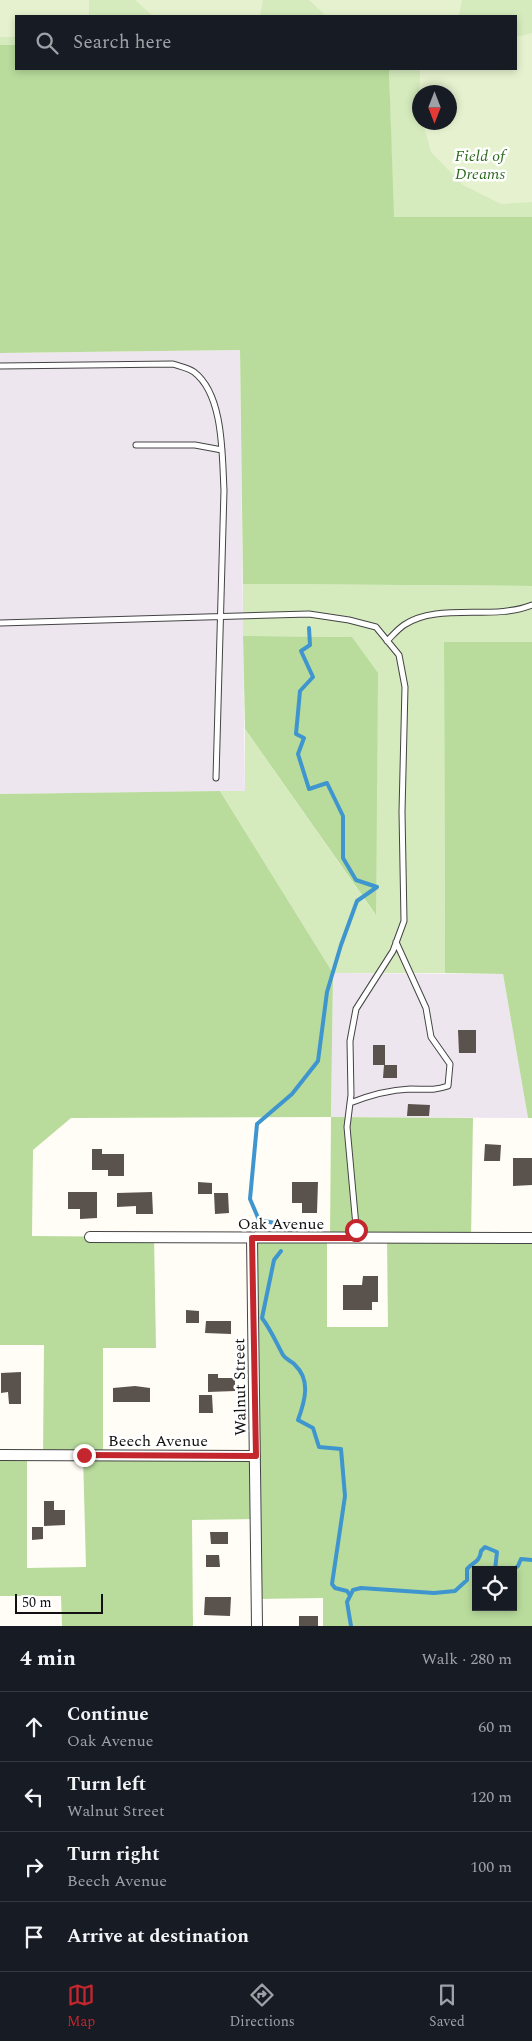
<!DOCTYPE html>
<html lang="en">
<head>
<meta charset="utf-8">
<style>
  body { margin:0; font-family:Spectral,serif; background:#242831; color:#f1f3f6 }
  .controls { position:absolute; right:15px; bottom:15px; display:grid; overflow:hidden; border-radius:0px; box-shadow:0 2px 8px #0003 }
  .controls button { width:45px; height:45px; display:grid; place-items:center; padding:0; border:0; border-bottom:1px solid #363941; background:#171b24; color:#f1f3f6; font:25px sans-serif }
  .compass { position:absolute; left:412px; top:85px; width:45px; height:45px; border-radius:50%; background:#171b24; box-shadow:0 2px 8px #0003; rotate:180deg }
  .scale { position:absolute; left:15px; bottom:12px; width:88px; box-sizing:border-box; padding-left:5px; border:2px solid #111; border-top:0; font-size:14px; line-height:18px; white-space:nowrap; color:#111; -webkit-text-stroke:4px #fff; paint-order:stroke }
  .stop { position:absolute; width:15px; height:15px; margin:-11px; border:4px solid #c4262e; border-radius:50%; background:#fff }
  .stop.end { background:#c4262e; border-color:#fff; box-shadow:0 1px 5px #0008 }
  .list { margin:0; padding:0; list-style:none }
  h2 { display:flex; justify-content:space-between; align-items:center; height:65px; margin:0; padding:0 20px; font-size:21px }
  h2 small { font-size:16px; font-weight:400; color:#9ea1a6 }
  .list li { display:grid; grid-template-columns:32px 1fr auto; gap:15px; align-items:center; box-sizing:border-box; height:70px; padding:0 20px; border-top:1px solid #363941 }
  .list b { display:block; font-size:19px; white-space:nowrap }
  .list p { margin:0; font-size:16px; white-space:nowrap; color:#9ea1a6 }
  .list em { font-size:16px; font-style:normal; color:#9ea1a6 }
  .icon { flex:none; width:28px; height:28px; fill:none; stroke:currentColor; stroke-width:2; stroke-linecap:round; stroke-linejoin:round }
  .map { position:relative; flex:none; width:532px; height:1626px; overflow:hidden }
  .search { position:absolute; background:#171b24; box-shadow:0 2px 8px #0003; left:15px; right:15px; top:15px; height:55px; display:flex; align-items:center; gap:12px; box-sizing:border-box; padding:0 18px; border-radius:0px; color:#9ea1a6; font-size:19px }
  .sheet { height:345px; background:#171b24 }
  nav { display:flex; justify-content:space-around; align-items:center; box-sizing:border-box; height:70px; border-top:1px solid #363941; background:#171b24; font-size:14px; color:#9ea1a6 }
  nav a { display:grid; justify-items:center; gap:2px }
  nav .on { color:#c4262e }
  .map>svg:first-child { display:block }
  .industrial { fill:#eee6ef }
  .green { fill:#d5ebbd; fill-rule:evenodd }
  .forest { fill:#b9dc9c; fill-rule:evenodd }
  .pitch { fill:#e6f2cf }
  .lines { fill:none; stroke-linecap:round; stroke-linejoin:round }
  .stream { stroke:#3f96cf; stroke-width:4 }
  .building { fill:#5a524d }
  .lane-casing { stroke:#444; stroke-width:7 }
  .street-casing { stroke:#444; stroke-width:12 }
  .lane { stroke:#fff; stroke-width:5 }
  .street { stroke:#fff; stroke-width:10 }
  .route { stroke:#c4262e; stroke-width:6 }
  .labels { text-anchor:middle; stroke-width:5; stroke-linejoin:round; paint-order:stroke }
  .park-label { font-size:16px; font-style:italic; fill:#2f6b1f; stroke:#fff }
  .street-label { font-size:16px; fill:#111; stroke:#fff }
</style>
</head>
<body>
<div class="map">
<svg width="532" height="1626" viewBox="0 0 532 1626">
  <rect width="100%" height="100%" fill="#fffdf5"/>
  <path class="industrial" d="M240 350 245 791 0 794V353Z
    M333 973 503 974 528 1118 331 1117Z"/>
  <path class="green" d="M0 0H532V217H393L389 69H516V16H16V45H0ZM420 92H450V122H420Z
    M243 584 532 586V642H444L445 973H333L220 791H245V729L375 914 352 637 243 636Z"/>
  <path class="forest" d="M0 45H16V69H389L394 217H532V586L243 584 240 350 0 353Z
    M243 636 352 637 378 673 376 915 245 729Z
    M444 642H532V1118H528L503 974 445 973Z
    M220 791 333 973 331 1117 473 1118 471 1238H532V1626H323V1598L257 1599 256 1519 192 1520 193 1626H62L61 1596H0V1455H27V1568L86 1567 83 1455H43L44 1345H0V794ZM331 1117 330 1238H387L388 1327H327V1238H252L255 1456 103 1455V1348H156L154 1237 32 1236 33 1150 71 1118ZM476 1570H513V1607H476Z"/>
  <path class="pitch" d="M0 0H89V16H16V37H0Z
    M135 0H263L260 16H153Z
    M309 0H462L459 16H326Z
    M532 33V202L501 204 463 185 431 152 423 123 450 122V92H420L419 110V108L420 69H516V37Z"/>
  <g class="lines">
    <path class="stream" d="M280 1230V1224L259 1220 250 1199 257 1124 292 1094 318 1061 327 992 341 945 357 901 377 887 356 880 343 858V816L327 783 309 789 298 754 304 738 296 734 300 691 313 677 301 651 310 645 309 628
      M281 1251 274 1260 262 1318C271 1330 276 1342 283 1355 286 1360 292 1361 295 1365 311 1380 305 1401 298 1420L313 1428 319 1447 341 1449 345 1496 332 1584 335 1588 347 1591 349 1594
      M513 1570 518 1566 521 1559 532 1560
      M351 1626 347 1602 353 1590 361 1588 434 1593 455 1591 467 1580V1569C473 1562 480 1562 481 1551L485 1547 497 1552 495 1570"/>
  </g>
  <path class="building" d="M458 1030H476V1053H459Z
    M373 1045H385V1065H397V1078H383L384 1065H373Z
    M408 1104 430 1105 429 1116H407Z
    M485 1144 501 1145 500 1161H484Z
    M92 1149H102V1154H124V1176H108V1170H92Z
    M513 1158H532V1185L513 1186Z
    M198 1182 212 1183V1194H198Z
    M292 1182H318L317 1213H302V1203H292Z
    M68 1192H97V1218L80 1219V1209H68Z
    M152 1192 153 1214H136V1206L117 1207V1193Z
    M214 1193H228L229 1213 215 1214Z
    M363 1276H378V1302H372V1310H343V1285H362Z
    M186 1310 199 1311V1323H186Z
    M206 1321H231V1334L205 1333Z
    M21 1372V1404H9L8 1392 1 1393V1373Z
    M208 1374H218V1378H235V1391L208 1392Z
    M135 1386 150 1388V1402H113V1388Z
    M199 1395H212L213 1413H199Z
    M44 1501H54V1510H65V1525L44 1526Z
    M32 1527H43V1539L32 1540Z
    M210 1532H228V1544H211Z
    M206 1555H219L220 1567H206Z
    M205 1597H231L230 1616 204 1615Z
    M299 1616H318V1626H299Z"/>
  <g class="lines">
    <g class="lane-casing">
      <path id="lane" d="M0 366 173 364C179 366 189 368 194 372 224 395 222 456 224 490L216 778
        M136 445H195L222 450
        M0 623 309 614 349 620 376 627 399 655 405 687 402 812 404 921 393 951 356 1009 350 1041 351 1095 347 1127 357 1237
        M387 641C393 635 398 629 404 625 438 602 493 621 532 605
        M350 1103C370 1095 389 1090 410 1089 426 1089 433 1091 448 1086L450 1064 431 1037 426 1008 396 942"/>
    </g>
    <g class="street-casing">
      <path id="street" d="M90 1237 532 1238
        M252 1238 257 1626
        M0 1455 255 1456"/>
    </g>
    <use href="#lane" class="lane"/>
    <use href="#street" class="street"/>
  </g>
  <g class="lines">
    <path class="route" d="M84 1455 256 1456 252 1238H356V1230"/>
  </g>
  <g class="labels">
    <g class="park-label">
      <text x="480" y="161">Field of<tspan x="480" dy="18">Dreams</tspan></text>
    </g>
    <g class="street-label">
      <text x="281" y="1229">Oak Avenue</text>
      <text transform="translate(239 1387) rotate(-91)" y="6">Walnut Street</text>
      <text x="158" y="1446">Beech Avenue</text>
    </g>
  </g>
</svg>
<div class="controls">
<button><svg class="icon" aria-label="locate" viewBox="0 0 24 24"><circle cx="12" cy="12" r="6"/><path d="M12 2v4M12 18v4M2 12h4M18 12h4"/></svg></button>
</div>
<svg class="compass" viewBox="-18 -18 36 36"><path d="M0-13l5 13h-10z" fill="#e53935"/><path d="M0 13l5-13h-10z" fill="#9ea1a6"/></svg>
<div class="scale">50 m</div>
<div class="stop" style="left:356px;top:1230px"></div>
<div class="stop end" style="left:84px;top:1455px"></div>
<div class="search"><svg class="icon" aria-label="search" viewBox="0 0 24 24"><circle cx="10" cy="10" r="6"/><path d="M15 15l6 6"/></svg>Search here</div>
</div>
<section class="sheet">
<h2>4 min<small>Walk · 280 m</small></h2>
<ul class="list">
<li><svg class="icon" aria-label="ahead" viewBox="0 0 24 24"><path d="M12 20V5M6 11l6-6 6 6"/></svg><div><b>Continue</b><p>Oak Avenue</p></div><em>60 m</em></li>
<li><svg class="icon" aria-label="left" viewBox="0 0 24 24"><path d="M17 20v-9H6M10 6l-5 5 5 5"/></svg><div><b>Turn left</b><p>Walnut Street</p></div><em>120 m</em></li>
<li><svg class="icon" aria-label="right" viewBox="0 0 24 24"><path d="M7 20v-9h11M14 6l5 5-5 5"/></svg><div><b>Turn right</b><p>Beech Avenue</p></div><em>100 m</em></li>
<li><svg class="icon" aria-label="arrive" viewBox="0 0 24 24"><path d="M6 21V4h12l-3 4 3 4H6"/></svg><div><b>Arrive at destination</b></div></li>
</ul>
</section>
<nav>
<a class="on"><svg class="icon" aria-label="map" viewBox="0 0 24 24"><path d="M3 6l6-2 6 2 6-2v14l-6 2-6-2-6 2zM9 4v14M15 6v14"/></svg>Map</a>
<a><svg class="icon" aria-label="directions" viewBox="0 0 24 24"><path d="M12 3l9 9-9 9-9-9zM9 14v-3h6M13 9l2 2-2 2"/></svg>Directions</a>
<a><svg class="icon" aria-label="saved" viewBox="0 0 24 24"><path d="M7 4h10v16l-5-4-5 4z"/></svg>Saved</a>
</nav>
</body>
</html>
